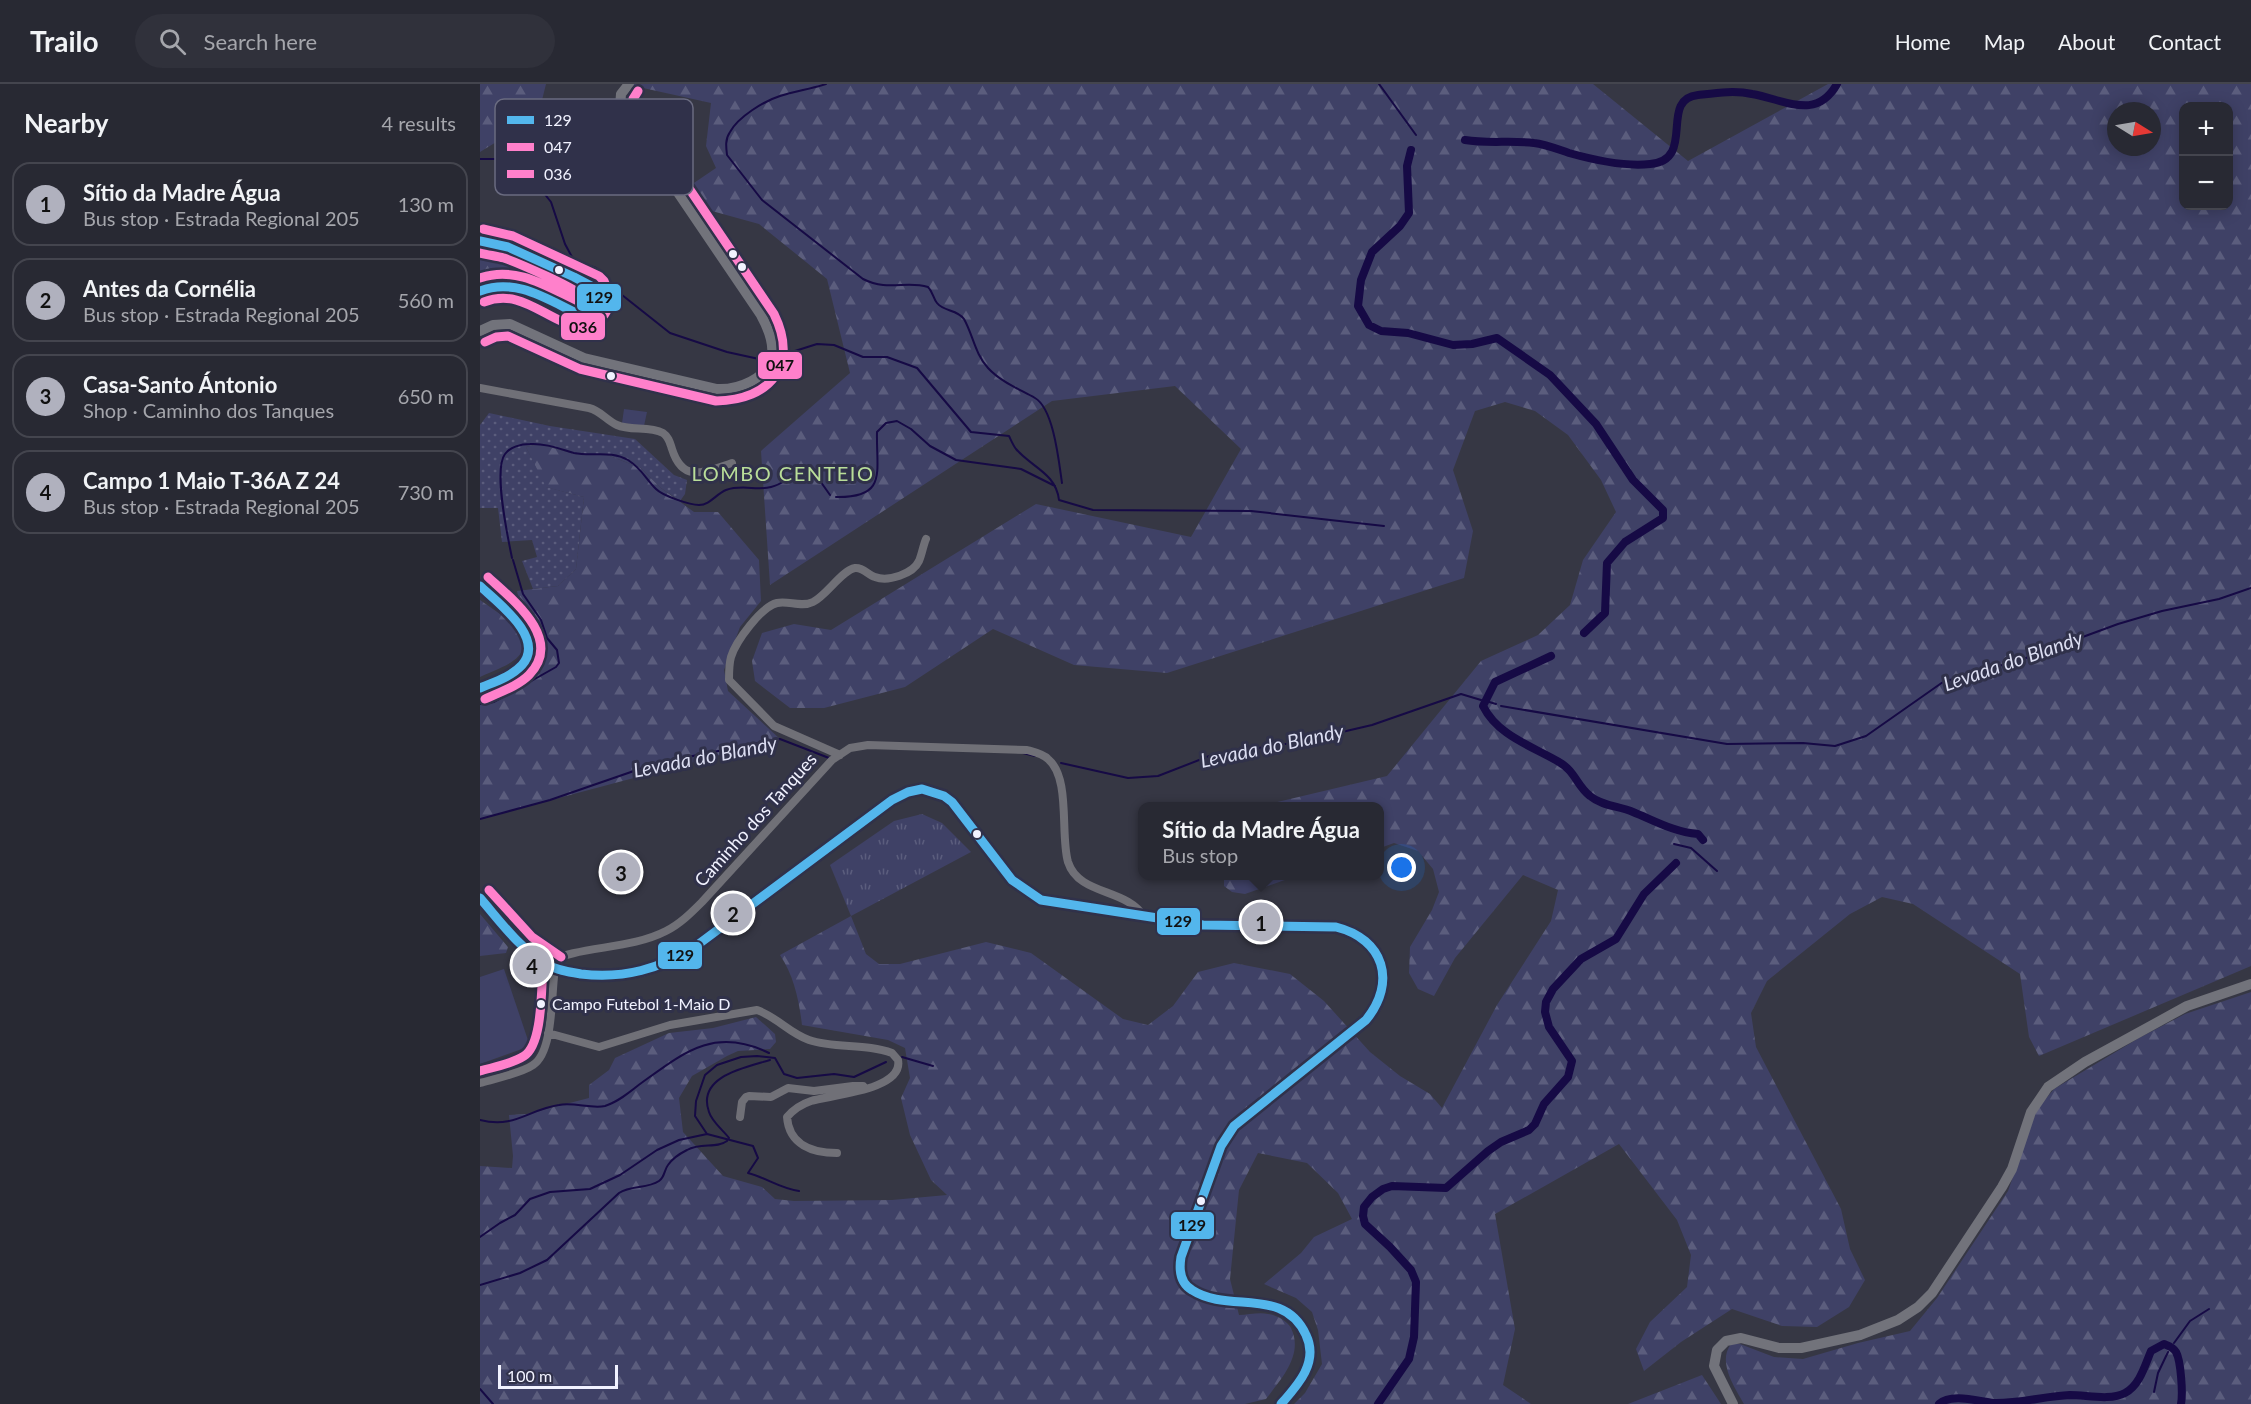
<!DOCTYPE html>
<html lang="en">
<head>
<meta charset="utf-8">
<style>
  body { margin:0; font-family:Lato,sans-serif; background:#30313b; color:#f1f3f6 }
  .controls { position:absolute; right:18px; top:18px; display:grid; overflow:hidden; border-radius:12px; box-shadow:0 3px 15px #0003 }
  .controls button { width:54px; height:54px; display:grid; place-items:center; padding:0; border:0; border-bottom:2px solid #44454e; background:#282933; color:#f1f3f6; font:30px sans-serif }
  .compass { position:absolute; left:1627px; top:18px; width:54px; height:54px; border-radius:50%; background:#282933; box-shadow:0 3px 15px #0003; rotate:101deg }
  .scale { position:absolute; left:18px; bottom:15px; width:120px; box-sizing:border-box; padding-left:6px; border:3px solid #f1f2ff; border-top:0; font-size:16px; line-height:21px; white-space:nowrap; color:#f1f2ff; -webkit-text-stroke:4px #30314a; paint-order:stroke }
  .you { position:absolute; left:922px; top:784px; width:21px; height:21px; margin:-15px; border:4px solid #fff; border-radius:50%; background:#1a73e8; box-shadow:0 0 0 9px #1a73e833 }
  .badge { display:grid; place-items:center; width:39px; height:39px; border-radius:50%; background:#b0b1be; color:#111; font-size:20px; font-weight:700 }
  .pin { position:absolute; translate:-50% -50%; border:3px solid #fff; box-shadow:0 2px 6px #0006 }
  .popup { position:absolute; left:658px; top:718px; width:246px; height:78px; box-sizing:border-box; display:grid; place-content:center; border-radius:12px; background:#282933; filter:drop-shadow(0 2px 4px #0005); font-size:20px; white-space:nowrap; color:#a5a6ac }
  .popup b { font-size:22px; color:#f1f3f6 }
  .popup::after { content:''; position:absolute; left:50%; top:100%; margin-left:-12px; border:12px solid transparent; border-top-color:#282933 }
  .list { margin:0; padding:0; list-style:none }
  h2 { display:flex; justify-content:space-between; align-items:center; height:78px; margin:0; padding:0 24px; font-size:26px }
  h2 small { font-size:20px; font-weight:400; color:#a5a6ac }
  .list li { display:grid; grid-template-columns:39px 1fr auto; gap:18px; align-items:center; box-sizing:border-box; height:84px; margin:0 12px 12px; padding:0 12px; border:2px solid #44454e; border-radius:18px }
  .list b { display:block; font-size:22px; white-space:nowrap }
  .list p { margin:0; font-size:20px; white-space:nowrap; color:#a5a6ac }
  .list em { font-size:20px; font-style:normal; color:#a5a6ac }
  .icon { flex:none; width:33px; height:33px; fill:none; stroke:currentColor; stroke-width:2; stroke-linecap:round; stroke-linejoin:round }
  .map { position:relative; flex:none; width:1771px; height:1320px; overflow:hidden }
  header { display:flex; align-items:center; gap:36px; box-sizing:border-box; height:84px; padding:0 30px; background:#282933; border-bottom:2px solid #44454e }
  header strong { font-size:28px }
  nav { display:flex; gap:33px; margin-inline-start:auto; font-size:21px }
  .search { width:420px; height:54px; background:#30313b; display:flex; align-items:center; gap:15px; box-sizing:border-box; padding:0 21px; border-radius:33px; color:#a5a6ac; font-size:22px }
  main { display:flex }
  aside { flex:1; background:#282933 }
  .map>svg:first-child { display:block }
  .grass { fill:url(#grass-tufts) }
  .forest { fill:url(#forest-firs); fill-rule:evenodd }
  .park { fill:url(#park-dots) }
  .pitch { fill:#3f4166 }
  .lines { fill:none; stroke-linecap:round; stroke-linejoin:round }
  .stream { stroke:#160a45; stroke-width:2 }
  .canal { stroke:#160a45; stroke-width:8 }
  .minor { stroke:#707077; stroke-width:8 }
  .secondary { stroke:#72737b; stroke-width:10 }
  .bus-1-casing { stroke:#30314a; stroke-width:14 }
  .bus-2-casing { stroke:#30314a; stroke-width:14 }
  .bus-3-casing { stroke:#30314a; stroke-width:14 }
  .bus-1 { stroke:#53b6ec; stroke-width:9 }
  .bus-2 { stroke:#ff80cb; stroke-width:9 }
  .bus-3 { stroke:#ff80cb; stroke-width:9 }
  .bus-dot { fill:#f1f2ff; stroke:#30314a; stroke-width:2 }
  .labels { text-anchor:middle; stroke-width:6; stroke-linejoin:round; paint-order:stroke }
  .bus-label { font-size:16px; fill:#f1f2ff; stroke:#30314a; text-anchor:start }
  .street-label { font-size:18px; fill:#f1f2ff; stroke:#30314a }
  .neighbourhood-label { font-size:20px; letter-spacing:1.5px; fill:#b9de99; stroke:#30314a }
  .water-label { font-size:20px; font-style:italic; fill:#dcdef2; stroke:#30314a }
  .key { fill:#30314a; stroke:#6a6b80; stroke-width:1.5 }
  .key-label { font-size:16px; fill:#f1f2ff }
  .line-badge { stroke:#30314a; stroke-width:2 }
  .pale-badge-label { font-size:16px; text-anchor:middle; font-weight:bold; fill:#111 }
</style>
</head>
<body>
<header>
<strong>Trailo</strong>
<div class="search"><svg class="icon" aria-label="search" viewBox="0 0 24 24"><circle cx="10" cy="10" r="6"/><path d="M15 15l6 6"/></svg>Search here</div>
<nav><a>Home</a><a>Map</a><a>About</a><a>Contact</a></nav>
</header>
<main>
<aside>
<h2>Nearby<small>4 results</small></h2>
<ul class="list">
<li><span class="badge">1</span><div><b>Sítio da Madre Água</b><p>Bus stop · Estrada Regional 205</p></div><em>130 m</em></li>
<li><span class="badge">2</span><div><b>Antes da Cornélia</b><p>Bus stop · Estrada Regional 205</p></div><em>560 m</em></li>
<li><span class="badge">3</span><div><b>Casa-Santo Ántonio</b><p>Shop · Caminho dos Tanques</p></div><em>650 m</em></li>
<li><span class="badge">4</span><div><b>Campo 1 Maio T-36A Z 24</b><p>Bus stop · Estrada Regional 205</p></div><em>730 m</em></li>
</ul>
</aside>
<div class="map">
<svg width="1771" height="1320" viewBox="0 0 1771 1320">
  <defs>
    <pattern id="grass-tufts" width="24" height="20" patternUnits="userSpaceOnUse" patternTransform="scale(1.5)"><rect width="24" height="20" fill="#3f4166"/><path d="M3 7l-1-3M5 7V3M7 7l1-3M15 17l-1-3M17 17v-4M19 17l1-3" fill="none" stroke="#5b5d7d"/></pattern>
    <pattern id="forest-firs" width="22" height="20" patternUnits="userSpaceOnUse" patternTransform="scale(1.5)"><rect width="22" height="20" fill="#3f4166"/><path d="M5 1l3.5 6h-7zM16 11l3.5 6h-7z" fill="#5b5d7d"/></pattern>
    <pattern id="park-dots" width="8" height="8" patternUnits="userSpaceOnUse" patternTransform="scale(1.5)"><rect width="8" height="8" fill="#3f4166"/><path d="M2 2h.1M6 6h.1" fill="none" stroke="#5b5d7d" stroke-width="1.8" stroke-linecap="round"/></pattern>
  </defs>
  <rect width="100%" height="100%" fill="#363744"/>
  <path class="grass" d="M442 730 462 739 491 768 371 832 350 781 414 737Z"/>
  <path class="forest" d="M0 0H66L58 32 0 68Z
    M145 0H1113L1208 77 1348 0H1771V882L1559 972 1549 953 1540 890 1433 820 1402 813 1370 830 1287 897 1271 929 1276 963 1361 1125 1370 1165 1385 1196 1369 1223 1337 1243 1302 1242 1252 1225 1201 1258 1164 1287 1156 1265 1170 1238 1207 1203 1211 1171 1197 1136 1139 1060 1015 1130 1035 1245 1023 1301 1051 1320H814L825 1309 842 1280 838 1246 832 1228 816 1214 784 1200 821 1169 834 1153 872 1135 858 1109 827 1079 778 1069 759 1106 750 1195 759 1231C768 1231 779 1228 788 1230 796 1231 807 1237 811 1244 824 1271 801 1295 786 1315L765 1320H0V1082L32 1084 33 1072 29 1031 47 1030 109 1014V1001L129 986 135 974 189 949 233 944 276 933 295 950 296 958 290 965 258 967 247 972 212 992 199 1014 203 1048 243 1092 282 1103 295 1115 314 1117 412 1116 467 1111 451 1096 430 1051 421 1014 430 994 425 964 408 956 322 941C319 916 314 892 300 871L371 832 386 870 399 880H420L506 858 551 869 643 935 668 941 693 922 718 888 754 879 810 890 844 917 890 968 920 992 950 1010 962 1024 1017 921 1071 837 1078 806 1043 791 975 874 954 912 938 905 929 889 930 863 952 826 959 808 953 785 938 767 914 759 900 764V722H780L907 692 1001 577 1058 551 1090 521 1103 476 1136 428 1121 396 1088 351 1055 327 1025 318 995 327 973 386 993 447 984 494 687 589 594 581 513 545 425 603 344 624H310L275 597 272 577 282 549 314 540 351 546 556 420 711 453 761 365 695 302 572 317 290 501 281 367 370 289 347 195 279 140 221 124 208 103 236 84 226 62 231 19ZM1704 22H1748V122H1704ZM1636 27H1672V63H1636Z
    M0 164H11L102 201C107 209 109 212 105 221 86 224 56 199 33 199 23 198 10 202 0 204Z
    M59 360 98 371H127L161 384 181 404 214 428H238L279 476 281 517 260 543 244 586 248 607 300 655 0 735V608L51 577 55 561 44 538 37 507 78 502 96 485 104 413 65 403 46 363Z
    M0 516 40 544C41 550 44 557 43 563 41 579 13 586 0 593Z
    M744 792H816L765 810 752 808 744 802Z
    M0 830 28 863 26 869 0 872Z
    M1771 908V1320H1264C1255 1304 1237 1278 1251 1260H1260L1294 1273 1323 1275 1378 1259 1430 1247 1457 1214 1528 1107 1557 1025 1574 1005 1659 954 1705 930Z
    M1222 1291 1241 1320H1148Z"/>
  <path class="park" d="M9 329 70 342 155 355 194 391 207 396 205 410 200 417 181 404 161 384 127 371H98L59 360 46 363 66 403 104 413 96 485 78 502 53 505 42 477 57 473 52 456 22 458 18 424H0V341Z"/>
  <path class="pitch" d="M144 325 167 328 164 342 142 339Z
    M24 885 50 962 0 980V893Z"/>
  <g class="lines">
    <path class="stream" d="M346 0C331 5 315 7 300 12 284 17 258 33 250 48 245 55 246 63 247 71L282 116 383 195C409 208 425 196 448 203 453 208 453 214 457 219 464 228 477 225 484 235 493 251 495 270 508 284 521 298 539 305 555 314 574 325 579 379 582 399
      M899 0 936 51
      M0 75H17L25 79 36 91 59 103 71 118 85 160 92 173 101 179 116 184 137 207 190 249 247 268 279 275 287 274
      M296 273 337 260 354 261 383 273H407L437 284 491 348 529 352C531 356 533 361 536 365 551 383 576 389 579 416L613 426 771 427 904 442
      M356 413C408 414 396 388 397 348L406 339 417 337 431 345 450 362 476 376 541 385 575 402
      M32 474C28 454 13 386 25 370 30 363 41 360 50 360 65 359 80 365 94 369 113 373 130 366 148 376 162 385 165 394 176 405 183 412 210 421 219 421 230 421 236 410 246 406 262 400 277 407 291 403 311 398 313 383 338 394L350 411
      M1006 617 1016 620
      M0 620 14 618 76 583 79 579 77 566 67 554 61 536 43 510 33 476
      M1021 622 1247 660 1323 659 1355 662 1386 652 1463 598 1543 575 1638 540 1682 527 1739 515 1771 504
      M543 669 555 672
      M581 679 648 694 678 692 732 671 819 658 892 641 981 610 1001 616
      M0 735 70 716 177 679 300 655 349 674
      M1194 760 1211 764 1237 787
      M422 973 453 982
      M0 1036C35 1045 49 1025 79 1021 94 1018 111 1025 125 1022 138 1018 150 1008 160 1000 203 969 234 942 289 969
      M227 1050 215 1032 216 1017 225 991 237 981 261 973 277 972 295 974 304 990 317 994 354 990 374 993 406 978
      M249 1054C243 1046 232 1038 229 1028 216 992 267 983 290 976
      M0 1153 20 1139 35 1131 50 1115 70 1108 110 1105 140 1091 177 1066 199 1056 227 1050 273 1062 278 1074 268 1089C287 1094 299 1104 319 1107
      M0 1201 40 1189 67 1176 139 1109C151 1101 167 1105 179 1097 185 1093 184 1086 188 1081 192 1075 201 1069 207 1066 221 1058 236 1065 247 1057
      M1694 1259 1710 1237 1729 1225
      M0 1305 13 1320
      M1674 1308 1678 1289 1688 1268"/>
    <path class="canal" d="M985 56C1008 60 1031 56 1054 59 1065 60 1077 65 1089 69 1114 76 1144 83 1170 80 1217 76 1178 15 1218 11 1235 9 1255 6 1272 10 1306 16 1336 37 1357 0
      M931 66 927 82 929 129 920 142 892 168 881 196 878 222 889 241 901 247 928 249 973 261 992 260 1017 254 1070 291 1116 340 1153 396 1183 426V434L1145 458 1127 479 1125 529 1104 549
      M1071 572 1015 598 1003 622C1018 652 1052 662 1079 678 1095 687 1097 702 1110 712 1122 722 1139 722 1153 728 1175 737 1194 748 1218 750L1223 756
      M898 1320 929 1275 934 1253 936 1198 931 1186 910 1163 885 1140 883 1132 884 1123 892 1113 903 1105 912 1102 966 1104 1008 1067 1021 1058 1049 1046 1055 1040 1064 1020 1088 993 1092 977 1069 943 1065 928 1066 918 1073 905 1101 875 1136 855 1164 810 1196 779
      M1459 1320C1471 1309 1497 1317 1513 1319 1538 1320 1565 1312 1590 1311 1607 1311 1630 1317 1645 1309 1660 1301 1665 1281 1671 1267L1684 1260C1689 1262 1693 1263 1696 1268 1701 1277 1703 1310 1701 1320"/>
    <path class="minor" d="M0 304 109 324C121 327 126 336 137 341 150 347 169 342 183 349 189 353 190 359 192 365 203 400 225 388 252 379
      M360 671 294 642 249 596C249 589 249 580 251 573 256 557 281 523 297 519 308 516 321 524 333 518 347 511 362 486 375 484 383 483 388 491 395 493 408 498 433 490 439 477 442 470 443 462 446 455
      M64 879C102 861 149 866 186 847 200 840 211 829 222 818L352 676 370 664 388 661 547 666C554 668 563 670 568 675 591 694 580 751 588 778 599 812 647 804 664 833
      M68 949 119 963 190 941 277 926C297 933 309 949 329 956 355 965 386 959 412 969L418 976C424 1006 351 1011 331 1017 322 1020 313 1026 307 1033 309 1061 333 1069 357 1069
      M0 999C14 995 42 989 53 981 74 968 71 908 75 884
      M260 1033 262 1018 266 1013 269 1012 291 1013 308 1004 334 1007 373 1002H383"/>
    <path class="secondary" d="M0 157 28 163 94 193 113 203 119 214C116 225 112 231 100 231L39 203C24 200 14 201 0 207
      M0 247 13 241 30 240 104 274 237 305C257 306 289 295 292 271 294 257 287 242 281 231L140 23 141 10 149 0
      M0 502C17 519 70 558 41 582 30 592 13 598 0 604
      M0 814C19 836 39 863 64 879 76 887 90 888 104 890 148 895 179 888 216 862L412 716C435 702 450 700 472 718L532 796 561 816 723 841 856 843 872 847 890 860 897 870 903 886 901 913 896 924 886 936 772 1026 754 1042 741 1062 701 1173C699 1185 700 1198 711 1206 745 1229 814 1202 828 1255 836 1283 818 1301 801 1320
      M1253 1320 1234 1282 1237 1266 1246 1257 1261 1254 1299 1264H1321L1380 1251 1418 1236 1438 1223 1452 1209 1522 1103 1532 1085 1551 1028 1568 1003 1605 978 1707 922 1771 900"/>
    <g class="bus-1-casing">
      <path id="bus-1" d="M0 157 28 163 94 193 113 203 119 214 113 227 100 231C68 216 36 193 0 207
        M0 502C18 519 66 554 42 581 31 593 14 598 0 604
        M0 814C20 837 39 864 66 880 76 886 89 888 101 890 144 895 180 885 216 862L412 716 428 708 442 705 464 712 472 718 532 796 561 816 723 841 856 843C904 855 917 898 886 936L754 1042 741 1062 701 1173C699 1185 700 1199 712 1206 749 1230 804 1202 826 1251 839 1278 818 1301 801 1320"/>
    </g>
    <g class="bus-2-casing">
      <path id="bus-2" d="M0 169C8 171 16 172 24 174 38 179 99 205 106 215L102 219C69 204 37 181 0 194
        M5 258 16 253 28 252 100 285 236 317C291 316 319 281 294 230L152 20 153 15 158 7"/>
    </g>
    <g class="bus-3-casing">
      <path id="bus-3" d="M3 145 33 152 119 192 124 197 131 214C128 231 118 242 101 243 66 238 43 203 4 218
        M5 615C20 608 38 602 49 591 84 555 33 516 8 493
        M9 806 52 853 81 873
        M0 987C14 983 32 980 44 972 63 960 61 904 63 883"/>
    </g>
    <use href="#bus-1" class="bus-1"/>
    <use href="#bus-2" class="bus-2"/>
    <use href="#bus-3" class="bus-3"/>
  </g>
  <g class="bus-dot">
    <circle cx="253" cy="170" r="5"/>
    <circle cx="262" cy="183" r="5"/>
    <circle cx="79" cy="186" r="5"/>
    <circle cx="131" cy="292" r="5"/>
    <circle cx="497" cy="750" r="5"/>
    <circle cx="61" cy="920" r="5"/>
    <circle cx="721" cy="1117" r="5"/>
  </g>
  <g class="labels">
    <g class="bus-label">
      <text x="72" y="926">Campo Futebol 1-Maio D</text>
    </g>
    <g class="street-label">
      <text transform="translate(276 736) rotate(-48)" y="6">Caminho dos Tanques</text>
    </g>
    <g class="neighbourhood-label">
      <text x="303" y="397">LOMBO CENTEIO</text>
    </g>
    <g class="water-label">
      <text transform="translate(1533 577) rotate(-19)" y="7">Levada do Blandy</text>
      <text transform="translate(792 662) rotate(-12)" y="7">Levada do Blandy</text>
      <text transform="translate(225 673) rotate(-11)" y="7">Levada do Blandy</text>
    </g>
  </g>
  <rect x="15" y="15" width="198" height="96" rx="9" class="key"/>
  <rect x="27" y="32" width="27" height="8" fill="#53b6ec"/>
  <rect x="27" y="59" width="27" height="8" fill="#ff80cb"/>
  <rect x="27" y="86" width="27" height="8" fill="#ff80cb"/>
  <g class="key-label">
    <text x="64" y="42">129</text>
    <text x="64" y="69">047</text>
    <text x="64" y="96">036</text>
  </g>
  <g class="line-badge">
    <rect x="96" y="199" width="46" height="29" rx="6" fill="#53b6ec"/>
    <rect x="80" y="228" width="46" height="29" rx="6" fill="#ff80cb"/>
    <rect x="277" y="267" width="46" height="29" rx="6" fill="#ff80cb"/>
    <rect x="676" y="823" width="45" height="29" rx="6" fill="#53b6ec"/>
    <rect x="177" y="857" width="46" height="29" rx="6" fill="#53b6ec"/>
    <rect x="690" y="1127" width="45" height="29" rx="6" fill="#53b6ec"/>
  </g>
  <g class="pale-badge-label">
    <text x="119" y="219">129</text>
    <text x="103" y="249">036</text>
    <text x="300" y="287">047</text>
    <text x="698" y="843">129</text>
    <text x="200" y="877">129</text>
    <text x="712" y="1147">129</text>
  </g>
</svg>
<div class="controls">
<button>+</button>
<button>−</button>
</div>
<svg class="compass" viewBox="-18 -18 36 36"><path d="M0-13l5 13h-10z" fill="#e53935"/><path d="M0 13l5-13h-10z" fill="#a5a6ac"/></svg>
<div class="scale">100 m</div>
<div class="you"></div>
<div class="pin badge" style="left:781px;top:838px">1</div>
<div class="popup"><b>Sítio da Madre Água</b>Bus stop</div>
<div class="pin badge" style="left:253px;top:829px">2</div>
<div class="pin badge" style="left:141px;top:788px">3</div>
<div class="pin badge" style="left:52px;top:881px">4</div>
</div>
</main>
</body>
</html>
